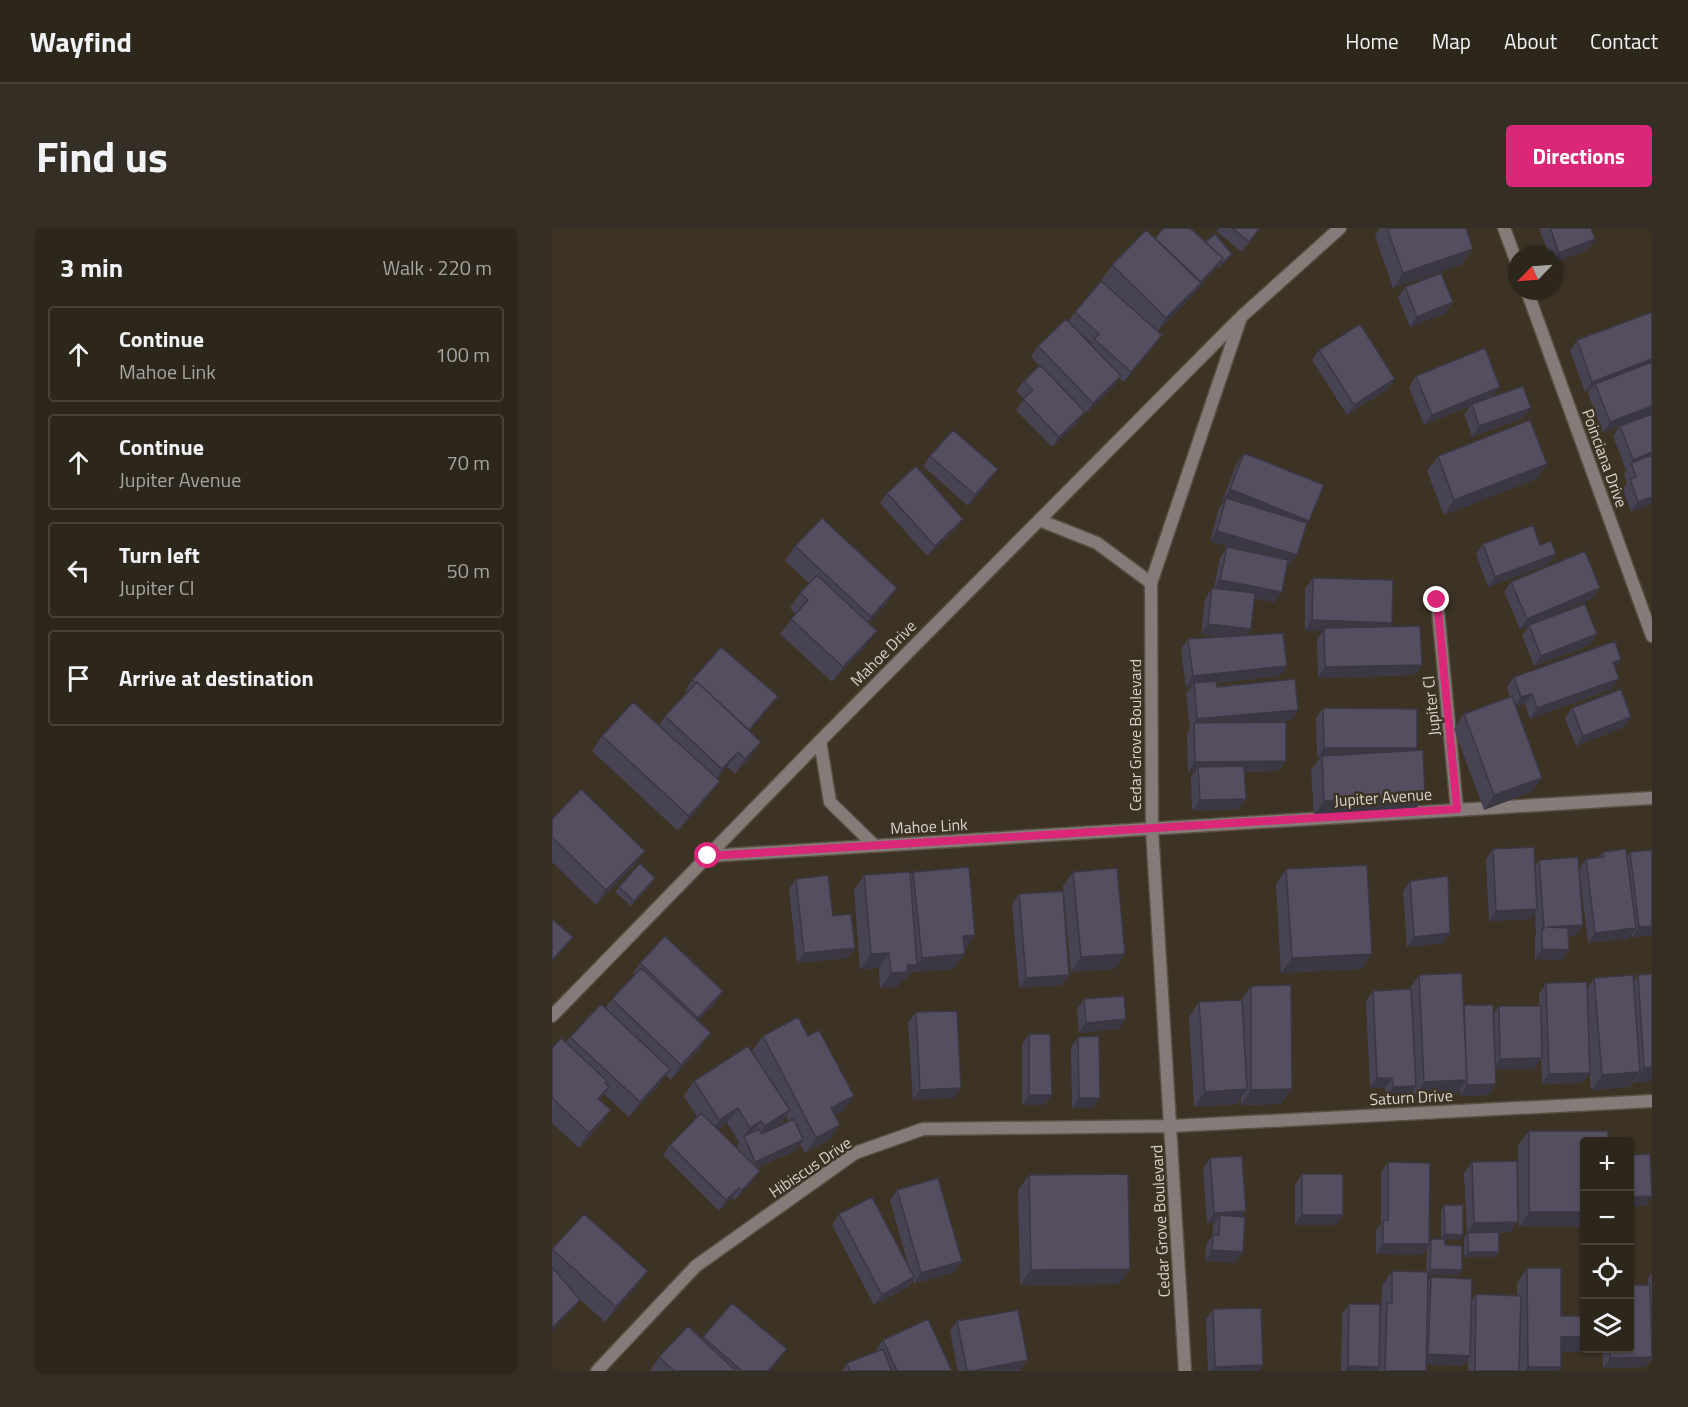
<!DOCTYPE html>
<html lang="en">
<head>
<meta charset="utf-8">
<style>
  body { margin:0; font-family:"Titillium Web",sans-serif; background:#352e24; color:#f1f3f6 }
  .controls { position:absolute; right:18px; bottom:18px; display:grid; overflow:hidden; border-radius:6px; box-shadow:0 2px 4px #0004 }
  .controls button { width:54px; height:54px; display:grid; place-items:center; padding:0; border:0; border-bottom:2px solid #48433a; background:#2d261b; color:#f1f3f6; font:30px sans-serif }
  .compass { position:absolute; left:956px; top:18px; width:54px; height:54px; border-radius:50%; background:#2d261b; box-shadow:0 2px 4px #0004; rotate:245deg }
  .stop { position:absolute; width:18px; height:18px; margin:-14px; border:4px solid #db2777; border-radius:50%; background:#fff }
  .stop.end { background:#db2777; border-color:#fff; box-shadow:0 2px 6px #0008 }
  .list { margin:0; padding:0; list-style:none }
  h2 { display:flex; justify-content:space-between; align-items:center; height:78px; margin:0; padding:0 24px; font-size:26px }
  h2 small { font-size:20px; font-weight:400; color:#a7a5a3 }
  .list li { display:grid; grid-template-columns:39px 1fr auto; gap:18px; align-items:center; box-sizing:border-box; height:96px; margin:0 12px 12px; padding:0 12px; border:2px solid #48433a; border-radius:6px }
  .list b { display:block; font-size:22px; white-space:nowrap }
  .list p { margin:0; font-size:20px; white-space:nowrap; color:#a7a5a3 }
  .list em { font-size:20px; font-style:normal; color:#a7a5a3 }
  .icon { flex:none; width:33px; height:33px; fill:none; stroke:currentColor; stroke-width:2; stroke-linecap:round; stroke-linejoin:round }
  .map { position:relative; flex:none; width:1100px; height:1143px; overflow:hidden; border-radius:6px }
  header { display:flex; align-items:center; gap:36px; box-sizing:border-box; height:84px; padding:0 30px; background:#2d261b; border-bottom:2px solid #48433a }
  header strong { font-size:28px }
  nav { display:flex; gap:33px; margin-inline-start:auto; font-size:21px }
  .intro { display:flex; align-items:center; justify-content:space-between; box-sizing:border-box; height:144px; padding:0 36px }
  h1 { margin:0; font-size:42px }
  .button { padding:15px 27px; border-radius:6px; background:#db2777; color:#fff; font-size:21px; font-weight:700 }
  main { display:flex; gap:36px; padding:0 36px }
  aside { flex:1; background:#2d261b; border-radius:6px; box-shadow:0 2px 4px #0004 }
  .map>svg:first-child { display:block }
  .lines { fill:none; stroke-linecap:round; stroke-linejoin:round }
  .street-casing { stroke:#585042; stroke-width:15 }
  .street { stroke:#857b79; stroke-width:12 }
  .wall { fill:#484353; fill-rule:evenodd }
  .shaded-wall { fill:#3b3743 }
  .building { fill:#544e60; stroke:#3b3743; stroke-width:1.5 }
  .route { stroke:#db2777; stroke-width:8 }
  .labels { text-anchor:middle; stroke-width:5; stroke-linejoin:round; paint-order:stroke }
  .street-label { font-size:16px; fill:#d9d4ca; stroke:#3c3324 }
</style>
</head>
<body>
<header>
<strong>Wayfind</strong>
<nav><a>Home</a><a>Map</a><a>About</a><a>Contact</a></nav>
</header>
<div class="intro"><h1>Find us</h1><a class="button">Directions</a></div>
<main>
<aside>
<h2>3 min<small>Walk · 220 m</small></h2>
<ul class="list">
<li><svg class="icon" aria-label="ahead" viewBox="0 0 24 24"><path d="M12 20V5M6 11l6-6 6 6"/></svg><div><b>Continue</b><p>Mahoe Link</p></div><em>100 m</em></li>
<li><svg class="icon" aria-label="ahead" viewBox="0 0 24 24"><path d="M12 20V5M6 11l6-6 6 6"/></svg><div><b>Continue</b><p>Jupiter Avenue</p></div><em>70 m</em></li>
<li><svg class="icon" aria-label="left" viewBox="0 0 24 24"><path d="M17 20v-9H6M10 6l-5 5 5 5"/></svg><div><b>Turn left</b><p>Jupiter Cl</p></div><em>50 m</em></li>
<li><svg class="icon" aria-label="arrive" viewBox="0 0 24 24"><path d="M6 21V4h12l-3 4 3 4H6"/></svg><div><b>Arrive at destination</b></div></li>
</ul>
</aside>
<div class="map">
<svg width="1100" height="1143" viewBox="0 0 1100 1143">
  <rect width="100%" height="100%" fill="#3c3324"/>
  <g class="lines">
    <g class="street-casing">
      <path id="street" d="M952 0 965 35
        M975 63 1100 408
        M487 292 545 315 599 355
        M885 372 905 581
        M268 513 278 574 323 618
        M156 628 1100 570
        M0 788 268 513 686 92
        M45 1143 144 1038 303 925 371 901 620 898 1100 873
        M633 1143 600 601 599 355 689 89 788 0"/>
    </g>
    <use href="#street" class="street"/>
  </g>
  <path class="wall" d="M667 0H709L690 24 664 3Z
    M828 0H914L911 36 841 60 823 8Z
    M987 0H1039L1043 11 1036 22 1001 35V27H997Z
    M603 10 653 14 680 26 677 31 666 40 665 39 638 70 606 103 603 117 572 154 567 150 562 158 534 185 533 184 526 194 500 219 464 182 472 171 464 163 472 153 488 138 479 129 486 118 516 93 523 84 559 62 549 52 560 37ZM525 102 540 115 539 116Z
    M853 59 894 85 858 99 846 69Z
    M1025 112 1100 186 1051 204 1036 166 1038 162 1033 164 1018 123Z
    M767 122 836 161 795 187 760 132Z
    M864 148 942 168 971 190 920 209 912 186 918 178 872 197 857 159Z
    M1068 198 1100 276 1079 284 1071 261 1075 255 1072 246 1075 241 1074 242 1061 208Z
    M692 225 753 298 738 337 735 336 730 364 723 374 702 370 699 401 694 408 735 438 727 448 665 455V459L746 482 739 492 714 494 734 533 727 543 692 544 694 571 687 581 640 583 639 549 643 544H636L635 505 638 501 634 465 640 458 634 459 629 421 636 411 672 409 649 406 653 371 660 360H662L668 330 675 319 690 323 658 313 667 280 673 272 671 271 685 235Z
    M378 228 439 251 416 278 371 238Z
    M886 228 995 236 984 251 892 287 875 243Z
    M335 265 411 291 404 301 375 328 328 275Z
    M931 316 988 317 1004 326 997 336 936 359 924 326Z
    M243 318 335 375 316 395 314 418 280 454 228 406 244 386 238 380 248 365 257 355 233 333Z
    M761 350 837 399 870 437 862 447 766 450 765 411 771 403 753 402V360Z
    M959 354 1041 370 968 401 952 364Z
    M977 397 1045 406 1038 417 982 438 970 408Z
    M1069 432 1063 440 1060 461 978 491 973 476 964 479 979 564 932 582 902 501 912 486 958 469 955 459 962 449Z
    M140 452 219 478 197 503 199 529 183 546 175 539 165 551 157 568 126 603 40 523 50 508 107 497 113 488 136 464 133 462Z
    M771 480 863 523 873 567 863 582 762 587 759 542 768 530H765L764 490Z
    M1020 480 1072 499 1024 518 1013 490Z
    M0 591 82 638 44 677 0 634Z
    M941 621 983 638 987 632 1024 707 1016 708 1017 722 1010 732 983 731V711L984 708 983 684 978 691 937 693 934 631Z
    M1100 622V707L1080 709V706L1077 710 1036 715 1027 641 1034 631 1047 629 1051 624 1075 629 1078 624Z
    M734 641 810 741 729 745 724 656Z
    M361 644 413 722 402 741 360 744 354 751 350 752 345 759 328 760 327 740 308 741 302 662 312 647 358 648Z
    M521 644 563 741 519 744 511 658Z
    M244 651 281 688 303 720 296 730 245 735 237 661Z
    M858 653 898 705 891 715 855 719 851 663Z
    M100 655 79 678 63 664 67 659Z
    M467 666 517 747 510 757 467 760 460 676Z
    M88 735 171 763 164 774 145 793 159 805 148 820 119 852 114 847 108 856 77 889 52 866 48 872 59 882 48 897 27 920 0 895V820L14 814 18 809 53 780 60 771 82 747 81 745Z
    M867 747 911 779 912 777 941 787 947 778H987V766L994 755 1035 761 1042 750 1082 753 1086 747 1100 853 1082 854 1078 859 1039 862 1037 836 1038 845 1030 855 990 856 989 831 982 841H943L944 856 936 867 908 868V862L904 867 862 869 861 861 857 868 834 869 833 860H818L814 773 821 763 857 761Z
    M699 758 729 876 689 877V870L685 876 642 879 637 789 647 774 689 772Z
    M532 771 567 801 527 805 525 781Z
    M364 784 402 870 361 872 356 795Z
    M477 806 500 867 492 877H470V816Z
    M211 808 291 883 283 887 277 912 253 925 248 916 244 922 205 940 201 953 183 972 180 970 167 983 111 927 118 917 145 889 132 868 142 853 203 829 200 823ZM234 888 237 894 223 900 228 897ZM175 895 187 914 185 918 186 921 166 901Z
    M526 809 548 870 541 880H520L519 819Z
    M977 903H1056L967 999 966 917Z
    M658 930 694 983 689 989 684 1035 653 1033 654 1017 660 1009 661 997 663 994 655 995 651 940Z
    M836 934 877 1013 879 1011H889V983L892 977 911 1007 908 1012 893 1011V1017L910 1042 906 1047H876V1054L879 1049 920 1072 924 1066 965 1067V1055L975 1040 1009 1088 1029 1124H1009V1139L1006 1143H916V1131L911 1138 874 1136V1143H789L790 1086 797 1076 828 1084 829 1082 830 1058 840 1043 874 1044 875 1020 870 1027 824 1026V1002L829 996V944Z
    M920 934 959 1004 947 1005V1024L944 1029H912V1010L915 1006 912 945Z
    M750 946 791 987 783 997H743V957Z
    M477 947 578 1041 567 1056 468 1057 466 962Z
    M345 962 403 1044 362 1056 361 1052 355 1060 322 1077 280 997 287 986 357 1040 338 972Z
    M32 986 85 1058 53 1094 21 1065 28 1072 20 1082 0 1103V1022Z
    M1100 1045V1130L1094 1139 1051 1140 1050 1120H1077L1096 1057V1050Z
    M180 1075 235 1121 218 1143H98L107 1129 150 1111Z
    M661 1081 707 1143H656L654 1091Z
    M405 1093 476 1132 469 1142 466 1143H406L398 1103Z
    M331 1112 400 1143H290L295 1135 324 1123V1122Z"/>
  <path class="shaded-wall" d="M708 0H709L690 24 697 14Z
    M1043 11 1036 22 1001 35 1007 25Z
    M921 21 911 36 841 60 851 45Z
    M680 26 677 31 666 40 670 35Z
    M671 30 664 40 642 65 649 54Z
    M649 55 638 70 604 105 614 90Z
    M901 74 894 85 858 99 865 89Z
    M610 107 603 117 572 154 579 144Z
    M1100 131V138L1043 156 1038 162 1033 164 1040 154Z
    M569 148 562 158 534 185 541 175Z
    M843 151 836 161 795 187 802 177Z
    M948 159 941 169 920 176 918 178 872 197 880 187Z
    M1100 178V186L1051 204 1058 194Z
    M979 180 971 190 920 209 927 198Z
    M533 184 526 194 500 219 507 209Z
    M1100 224V232L1079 235 1074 242 1081 232Z
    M995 236 984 251 892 287 902 272Z
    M446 241 439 251 416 278 423 267Z
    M678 261 757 293 750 303 674 270 673 272 671 271Z
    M1100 269V276L1079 284 1086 274Z
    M411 291 404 301 375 328 383 318Z
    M665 303 745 327 738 337 658 313Z
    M1004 326 997 336 936 359 943 349Z
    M668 352 730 364 723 374 661 362Z
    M345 360 335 375 309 404 319 389Z
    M1048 360 1041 370 968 401 975 391Z
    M760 392 840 395 833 405 772 400 771 403 753 402Z
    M656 396 699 401 692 411 649 406Z
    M325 403 314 418 280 454 291 439Z
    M1045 406 1038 417 982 438 989 428Z
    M1069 432 1062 442 1061 434Z
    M870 437 862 447 766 450 773 439Z
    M735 438 727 448 642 458V455L640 458 634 459 641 448Z
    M1067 451 1060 461 978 491 985 480Z
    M980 466 973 476 962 479 969 469Z
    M226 468 219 478 190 512 197 502Z
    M746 482 739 492 642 501V495L645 491Z
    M1079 489 1072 499 1024 518 1031 508Z
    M209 514 199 529 183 546 193 531Z
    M772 520H865L858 530 770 528 768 530H765Z
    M186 524 175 539 160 556 170 541Z
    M734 533 727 543 646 544V539L643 544H636L643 534Z
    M990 550 979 564 932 582 942 567Z
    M168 553 157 568 126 603 137 588Z
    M873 567 863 582 762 587 772 573Z
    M694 571 687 581 640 583 648 572Z
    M93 623 82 638 44 677 54 662Z
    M985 681 978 691 937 693 944 683Z
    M1031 697 1024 707 990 710 995 699Z
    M1100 698V707L1080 709 1087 699Z
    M1084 700 1077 710 1036 715 1043 705Z
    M898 705 891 715 855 719 862 709Z
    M423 707 413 722 400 723 411 708Z
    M21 709 13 720 0 734V732Z
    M303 720 296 730 245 735 252 725Z
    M990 721 1017 722 1010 732 983 731Z
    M337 725 327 740 308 741 319 726Z
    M413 726 402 741 360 744 370 730Z
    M573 726 563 741 519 744 529 729Z
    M820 726 810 741 729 745 740 730Z
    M355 737H365L354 751 350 752 345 759 328 760 339 745Z
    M517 747 510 757 467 760 474 750Z
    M171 763 164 774 138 800 146 790Z
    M574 791 567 801 527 805 534 795Z
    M159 805 148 820 119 852 129 837Z
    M990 830 982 841H941L948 831Z
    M1100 839V853L1082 855 1092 840Z
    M118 841 108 856 77 889 88 874Z
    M1088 844 1078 859 1039 862 1050 847Z
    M1038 845 1030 855 990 856 997 846Z
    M825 850H840L833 860H818Z
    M915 852 904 867 862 869 872 854Z
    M944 856 936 867 908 868 915 857Z
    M864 858 857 868 834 869 841 859Z
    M57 859 46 874V871Z
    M409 860 402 870 361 872 368 862Z
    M695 861 685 876 642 879 653 864Z
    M740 861 729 876 689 877 699 862Z
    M477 867H500L492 877H470Z
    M302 868 291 883 268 895 279 880Z
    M527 870H548L541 880H520Z
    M186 880 175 895 157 906 167 892Z
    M59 882 48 897 27 920 37 905Z
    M238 882 228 897 203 913 213 898Z
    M209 893 199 908H192L198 900Z
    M288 897 277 912 253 925 264 910Z
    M251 912 244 922 196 944 203 934Z
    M208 943 201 953 183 972 190 962Z
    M187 960 180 970 167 983 174 972Z
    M1100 968 1094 978 1077 979V969Z
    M694 983 687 993 668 987 663 994 655 995 662 985Z
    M977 984H1032V999H967Z
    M750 987H791L783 997H743Z
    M966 994 959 1004 914 1006 922 995Z
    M893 1006 911 1007 908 1012 889 1011Z
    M831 1016H877L870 1027 824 1026Z
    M660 1022 691 1024 684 1035 653 1033Z
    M916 1024H947L944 1029H912Z
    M410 1033 403 1044 362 1056 369 1045Z
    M578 1041 567 1056 468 1057 479 1042Z
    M878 1041 910 1042 906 1047H874Z
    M96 1043 85 1058 53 1094 64 1079Z
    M362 1049 355 1060 322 1077 330 1067Z
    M28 1072 20 1082 0 1103V1100Z
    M1009 1109H1032V1119L1029 1124H998Z
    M235 1121 228 1131 218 1143H216Z
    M876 1126 918 1128 911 1138 869 1136Z
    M1100 1129 1094 1139 1051 1140 1058 1130Z
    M476 1132 469 1142 420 1143Z
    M711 1137 707 1143H660L663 1139Z
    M796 1138 827 1139 824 1143H793Z
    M976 1139H1009L1006 1143H973Z"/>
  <path class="building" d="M612 0H638L671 30 649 54 603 10Z
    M680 0H708L697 14Z
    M835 0H914L921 21 851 45Z
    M998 0H1039L1043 11 1007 25Z
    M594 2 649 55 614 90 560 37Z
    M663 6 680 26 670 35 669 33 671 30 653 14Z
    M889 45 901 74 865 89 853 59Z
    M549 53 610 107 579 144 542 111 547 106 523 84Z
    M1100 84V131L1040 154 1025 112Z
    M514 91 569 148 541 175 486 118Z
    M808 96 843 151 802 177 767 122Z
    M933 120 948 159 880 187 864 148Z
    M1100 134V178L1058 194 1043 156Z
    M488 137 533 184 507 209 471 171 481 162 472 153Z
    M971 158 979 180 927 198 920 176Z
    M1100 186V224L1081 232 1068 198Z
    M978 192 995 236 902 272 886 228Z
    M401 202 446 241 423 267 378 228Z
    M692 225 772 257 757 293 678 261Z
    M1100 227V269L1086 274 1078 251 1084 249 1079 235Z
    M364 238 411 291 383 318 335 265Z
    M674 270 755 295 745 327 665 303Z
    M270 290 345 360 319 389 243 318Z
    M981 297 988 317 999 313 1004 326 943 349 931 316Z
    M675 319 736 332 730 364 668 352Z
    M1033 323 1048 360 975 391 959 354Z
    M265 347 325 403 291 439 239 391 256 372 248 365Z
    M761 350 841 352 840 395 760 392Z
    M660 360 703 365 699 401 656 396Z
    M1033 376 1045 406 989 428 977 397Z
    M868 398 870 437 773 439 772 400Z
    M731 405 735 438 641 448 636 411Z
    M1063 413 1069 432 1061 434 1067 451 985 480 980 466 969 469 962 449Z
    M169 419 226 468 197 502 145 454 144 455 140 452Z
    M743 451 746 482 645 491 642 455 664 453 665 459Z
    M145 454 209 514 193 531 186 524 170 541 113 488Z
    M1069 461 1079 489 1031 508 1020 480Z
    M960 468 990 550 942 567 912 486Z
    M81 474 168 553 137 588 50 508Z
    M771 480 865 481V520H772Z
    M734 494V533L643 534 642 495Z
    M871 522 873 567 772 573 770 528Z
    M692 538 694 571 648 572 646 539Z
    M29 561 93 623 54 662 0 609V591Z
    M982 619 985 681 944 683 941 621Z
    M1074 621 1084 700 1043 705 1034 631 1052 629 1051 624Z
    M1100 622V698L1087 699 1078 624Z
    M1026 629 1031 697 995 699 1016 700 1017 722 990 721V701H992L987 632Z
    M88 635 103 650 82 673 67 659Z
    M815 637 820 726 740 730 734 641Z
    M417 639 423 707 411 708 413 726 370 730 361 644Z
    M565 640 573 726 529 729 521 644Z
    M358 644 365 737H355V744L339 745 337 725 319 726 312 647Z
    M276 647 281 688 299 686 303 720 252 725 244 651Z
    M896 648 898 705 862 709 858 653Z
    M511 663 517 747 474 750 467 666Z
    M0 691 21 709 0 732Z
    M113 708 171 763 146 790 88 735Z
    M89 740 159 805 129 837 60 771Z
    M910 745 915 852 872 854 867 747Z
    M1100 746V839L1092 840 1086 747Z
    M1081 747 1088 844 1050 847 1042 750Z
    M1035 754 1038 845 997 846 994 755Z
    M739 757 740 861 699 862V758Z
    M859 761 864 858 841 859 840 850H825L821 763Z
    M572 768 574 791 534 795 532 771Z
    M690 772 695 861 653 864 647 774Z
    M49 776 118 841 88 874 18 809Z
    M912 777H941L944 856 915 857Z
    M947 778H989L990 830 948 831Z
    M405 783 409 860 368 862 364 784Z
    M246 789 256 808 267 802 302 868 279 880 288 897 264 910 211 808Z
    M477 806H498L500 867H477Z
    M547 808 548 870H527L526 809Z
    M9 810 55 853 53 855 57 859 46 871 59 882 37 905 0 870V820Z
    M196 818 238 882 213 898 209 893 198 900 186 880 167 892 142 853Z
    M149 885 208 943 190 962 187 960 174 972 118 917Z
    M242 891 251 912 203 934 192 908 207 901 210 906Z
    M977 903H1056V914H1032V984H977Z
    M1098 926 1100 968 1077 969V927Z
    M690 928 694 983 662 985 658 930Z
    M965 933 966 994 922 995 920 934Z
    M836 934 878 935 877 1016H831V992H836Z
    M576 946 578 1041 479 1042 477 947Z
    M750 946H791V987H750Z
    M386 950 410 1033 369 1045 345 962Z
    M320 969 362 1049 330 1067 287 986Z
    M892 977H911V1007L893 1006Z
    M32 986 96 1043 64 1079 0 1021Z
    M668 987 693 989 691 1024 660 1022 661 1007H667Z
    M947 1004V1024H916V1005Z
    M879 1011H893V1017L910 1018V1042L878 1041Z
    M0 1039 28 1072 0 1100Z
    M975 1040H1009V1088H1032V1109H1009V1139H976Z
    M840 1043 876 1044 874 1143H833L835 1075H840Z
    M879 1049 920 1051 918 1128 876 1126Z
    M1077 1057H1098L1100 1129 1058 1130V1120H1077Z
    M924 1066 969 1068 967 1143H923Z
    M180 1075 235 1121 216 1143H190L151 1109Z
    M797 1076H828L827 1139 796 1138Z
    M709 1080 711 1137 663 1139 661 1081Z
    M466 1082 476 1132 420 1143H415L405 1093Z
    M376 1091 400 1143H345L331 1112Z
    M136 1098 184 1143H122L107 1129Z
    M331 1121 340 1143H298L295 1135Z"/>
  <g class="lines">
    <path class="route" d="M156 628 905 581 885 372"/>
  </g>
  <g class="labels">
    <g class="street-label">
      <text transform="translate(1053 230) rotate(70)" y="6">Poinciana Drive</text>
      <text transform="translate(331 425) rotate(-45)" y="6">Mahoe Drive</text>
      <text transform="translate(879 478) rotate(-96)" y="6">Jupiter Cl</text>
      <text transform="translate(583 507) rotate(-90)" y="6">Cedar Grove Boulevard</text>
      <text transform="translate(831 569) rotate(-4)" y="6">Jupiter Avenue</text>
      <text transform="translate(377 598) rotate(-3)" y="6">Mahoe Link</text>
      <text transform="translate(859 869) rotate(-3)" y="6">Saturn Drive</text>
      <text transform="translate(258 939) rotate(-34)" y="6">Hibiscus Drive</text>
      <text transform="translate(608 993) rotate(-93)" y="6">Cedar Grove Boulevard</text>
    </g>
  </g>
</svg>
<div class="controls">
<button>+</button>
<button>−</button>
<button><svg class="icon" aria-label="locate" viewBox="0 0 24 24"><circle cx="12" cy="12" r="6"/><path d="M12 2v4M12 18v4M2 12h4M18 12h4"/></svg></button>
<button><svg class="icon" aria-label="layers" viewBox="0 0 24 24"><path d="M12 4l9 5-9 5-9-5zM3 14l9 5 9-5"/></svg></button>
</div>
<svg class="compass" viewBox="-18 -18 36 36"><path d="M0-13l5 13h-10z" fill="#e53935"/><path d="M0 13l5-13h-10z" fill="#a7a5a3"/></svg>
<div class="stop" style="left:156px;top:628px"></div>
<div class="stop end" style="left:885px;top:372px"></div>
</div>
</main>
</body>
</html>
